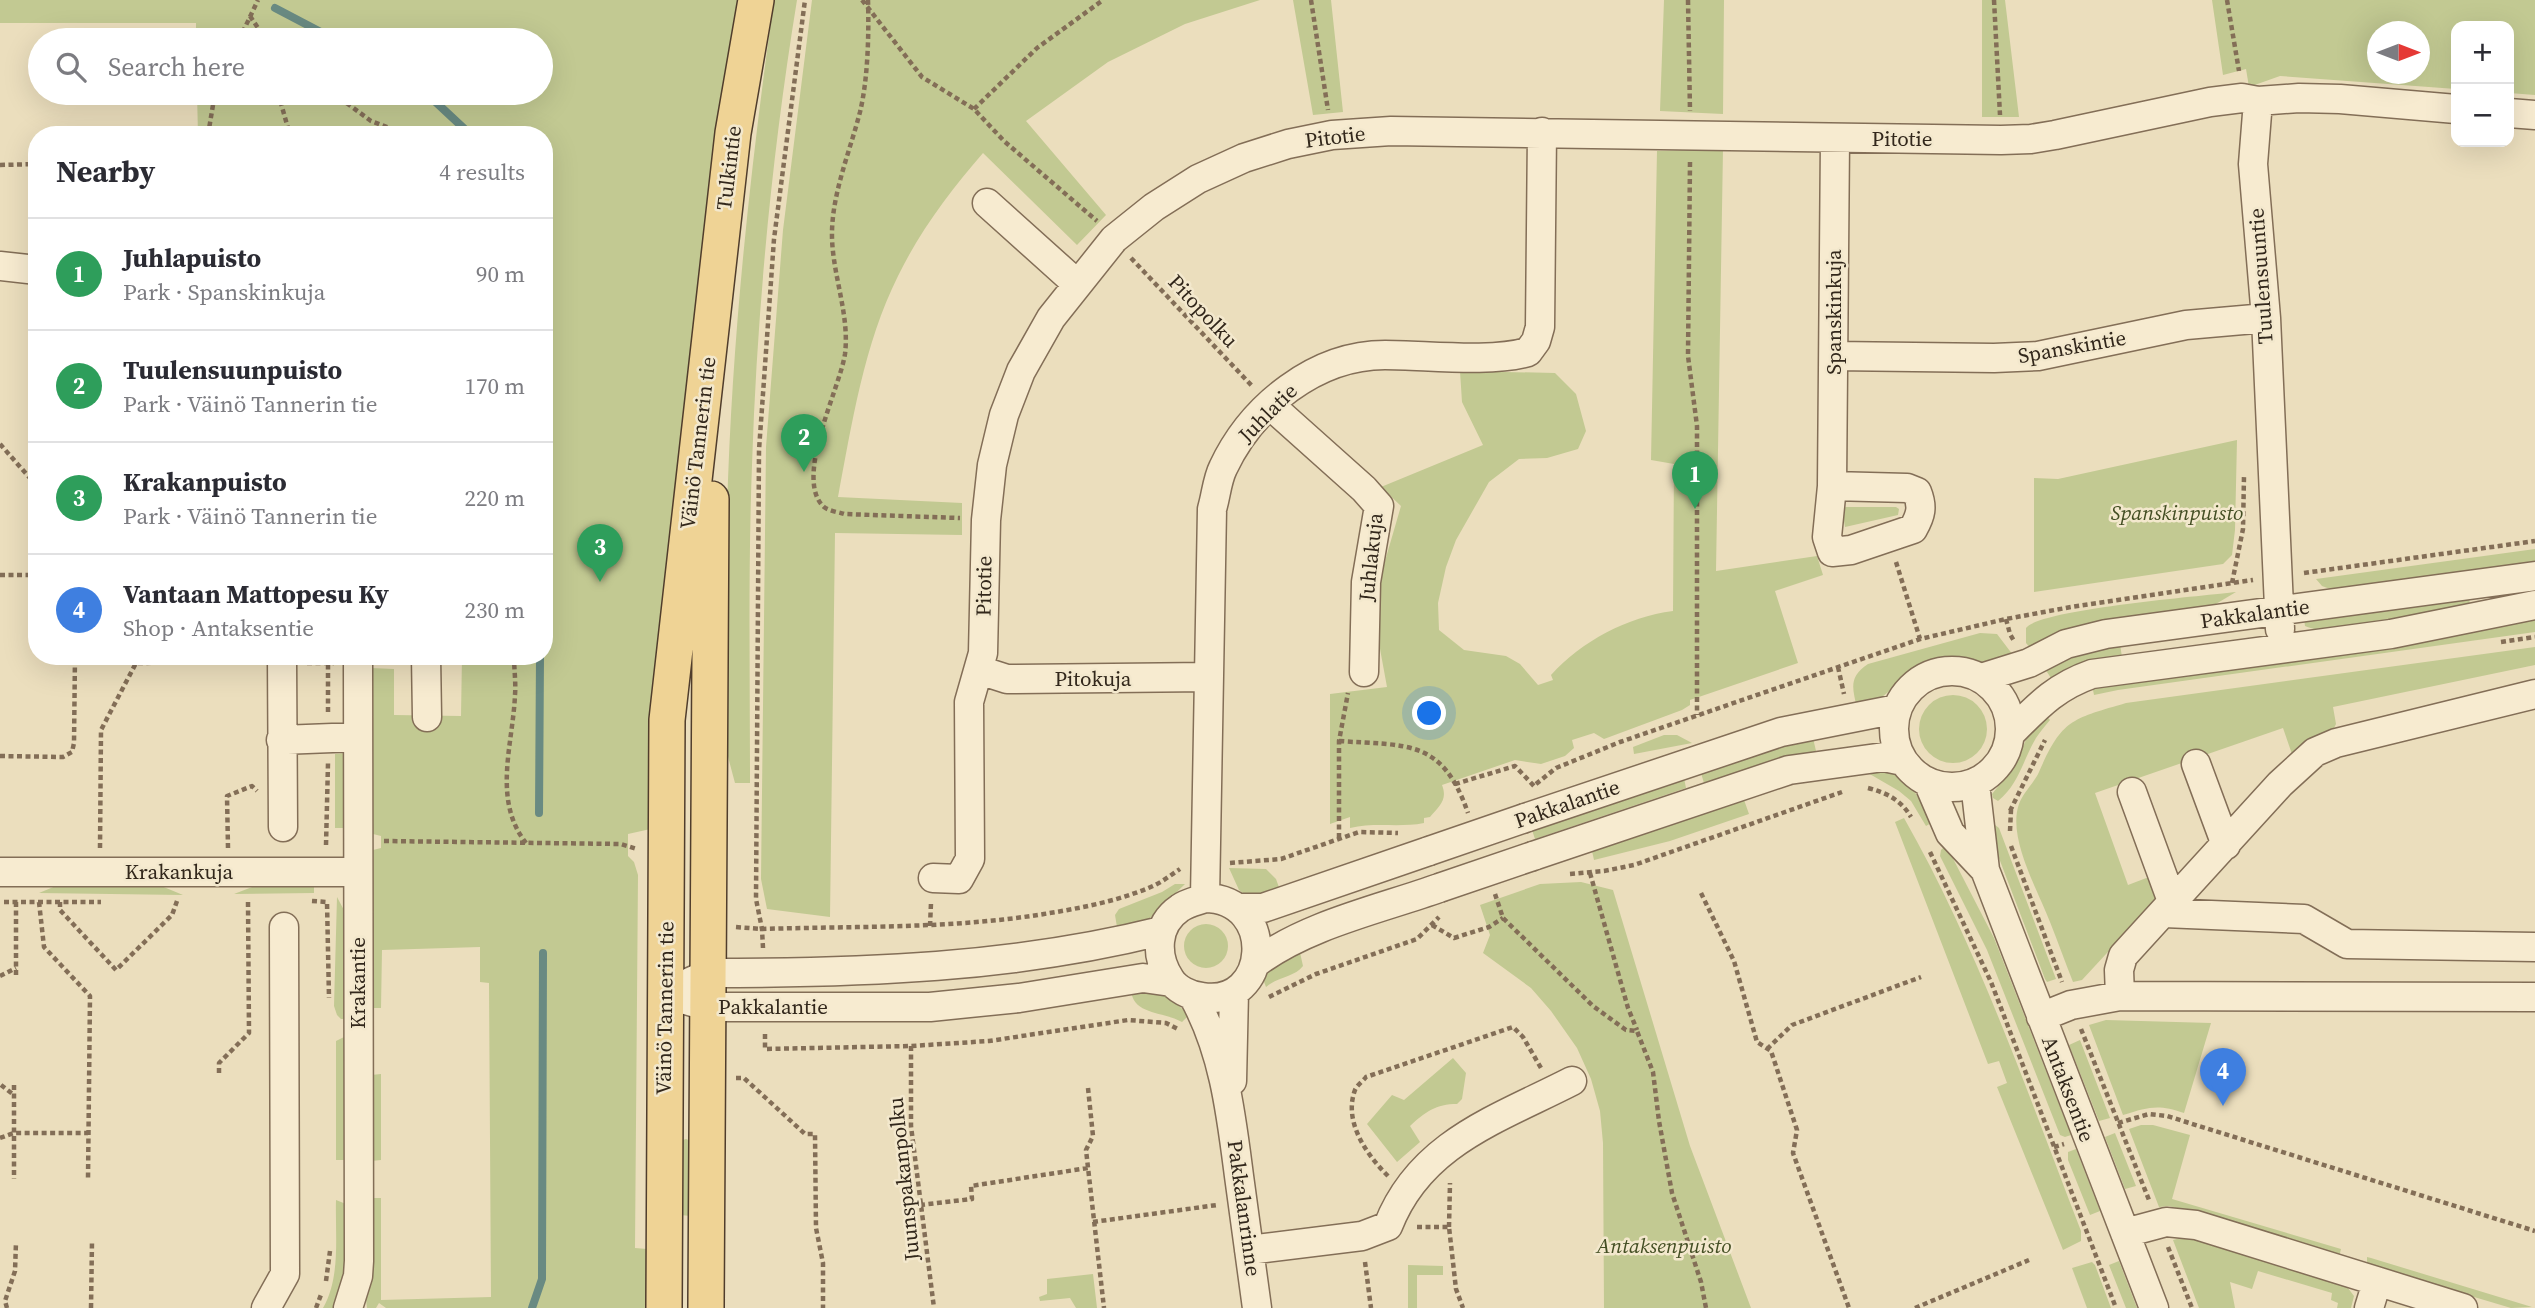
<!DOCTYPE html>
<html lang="en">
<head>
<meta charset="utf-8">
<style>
  body { margin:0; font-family:"Source Serif 4",serif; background:#f2f2f3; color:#2b2b33 }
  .controls { position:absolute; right:21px; top:21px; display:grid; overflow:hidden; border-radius:14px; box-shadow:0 7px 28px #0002 }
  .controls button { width:63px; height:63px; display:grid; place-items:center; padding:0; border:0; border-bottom:2px solid #e1e1e2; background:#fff; color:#2b2b33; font:35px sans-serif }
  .compass { position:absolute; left:2367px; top:21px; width:63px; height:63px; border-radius:50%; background:#fff; box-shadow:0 7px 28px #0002; rotate:90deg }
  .you { position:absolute; left:1430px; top:714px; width:24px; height:24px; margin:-18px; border:5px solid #fff; border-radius:50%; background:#1a73e8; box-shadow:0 0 0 10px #1a73e833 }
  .badge { display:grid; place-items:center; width:46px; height:46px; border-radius:50%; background:#b45309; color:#fff; font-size:23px; font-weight:700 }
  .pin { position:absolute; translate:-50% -58px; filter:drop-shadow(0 2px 4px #0008) }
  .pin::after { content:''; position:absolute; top:37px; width:24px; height:21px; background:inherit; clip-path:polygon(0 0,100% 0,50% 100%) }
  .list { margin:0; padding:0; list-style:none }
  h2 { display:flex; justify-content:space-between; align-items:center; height:91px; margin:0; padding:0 28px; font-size:30px }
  h2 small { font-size:23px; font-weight:400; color:#7c7c81 }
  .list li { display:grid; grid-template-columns:46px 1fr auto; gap:21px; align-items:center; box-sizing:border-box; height:112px; padding:0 28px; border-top:2px solid #e1e1e2 }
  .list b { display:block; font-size:26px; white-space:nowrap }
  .list p { margin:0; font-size:23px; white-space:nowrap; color:#7c7c81 }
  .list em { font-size:23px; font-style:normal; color:#7c7c81 }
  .icon { flex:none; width:38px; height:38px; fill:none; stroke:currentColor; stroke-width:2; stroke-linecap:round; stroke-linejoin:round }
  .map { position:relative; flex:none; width:2535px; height:1308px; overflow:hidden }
  .search { position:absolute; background:#fff; box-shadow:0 7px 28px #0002; left:28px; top:28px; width:525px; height:77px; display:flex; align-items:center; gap:18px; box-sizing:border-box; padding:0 24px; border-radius:38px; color:#7c7c81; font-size:26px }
  .panel { position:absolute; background:#fff; box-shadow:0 7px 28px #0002; left:28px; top:126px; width:525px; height:539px; border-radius:28px }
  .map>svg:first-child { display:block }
  .green { fill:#c2c992; fill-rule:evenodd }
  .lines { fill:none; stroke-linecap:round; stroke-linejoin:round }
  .stream { stroke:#698a82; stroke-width:8 }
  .minor-casing { stroke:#836e57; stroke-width:31 }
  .major-casing { stroke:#503d2c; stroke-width:38 }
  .path { stroke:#836e57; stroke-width:4.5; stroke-dasharray:5 3.5; stroke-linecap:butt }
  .minor { stroke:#f7ebd0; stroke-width:28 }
  .major { stroke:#efd395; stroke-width:35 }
  .minor-bridge-casing { stroke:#836e57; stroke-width:31; stroke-linecap:butt }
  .minor-bridge { stroke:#f7ebd0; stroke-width:28 }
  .labels { text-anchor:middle; stroke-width:5; stroke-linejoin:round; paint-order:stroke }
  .street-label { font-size:21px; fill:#32271b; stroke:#f3e8cd }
  .park-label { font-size:21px; font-style:italic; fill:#434e23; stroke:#f3e8cd }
</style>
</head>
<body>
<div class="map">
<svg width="2535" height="1308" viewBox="0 0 2535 1308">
  <rect width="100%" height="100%" fill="#ebdebd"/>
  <path class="green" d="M0 0H737L694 323 655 828 628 834V856L634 862 638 875 635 1248 647 1249 657 1308H386L379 1303 376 1308H367L366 1299 371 1281V1198H381V1300L491 1297 489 983 480 982V947L382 950 381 1008H371V854L373 850 381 848V836L373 834 371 829V668L394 669V715L461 716 462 656H544V135H198L197 93H541V40H196V23H0Z
    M774 0H797C772 153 757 310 752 465 748 571 750 677 750 783H735C731 768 726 752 725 736 722 684 726 629 726 577 727 383 747 192 774 0Z
    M812 0H1260L1185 24 1108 62 1026 121 1106 215 1077 245 983 153C950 191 920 231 898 276 864 344 852 423 838 497L962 503V535L835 533 830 917 767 909 761 879 766 447 783 230Z
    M1293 0H1331L1343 112 1313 115Z
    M1664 0H1724L1723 114 1660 111Z
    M1982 0H2005L2019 117H1982Z
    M2212 0H2535V95L2509 93V26H2456V89L2280 76 2249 87 2246 69 2223 75ZM2378 32H2420V74H2378Z
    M1723 149 1716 571 1817 556 1823 575 1775 591 1798 663 1690 700V705L1682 710 1604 739 1594 733 1572 740 1574 748 1565 756 1541 764 1515 760 1442 785C1448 800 1439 806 1430 817L1424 818V823C1399 828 1375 822 1350 828V817L1330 824V694L1387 687 1378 638V585L1401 506 1381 487 1483 445 1462 402 1460 371 1555 373 1576 394 1586 431 1578 449 1547 458 1519 459 1489 482 1456 540 1446 567 1438 603 1439 630 1464 650 1506 656 1520 664 1538 685 1553 680 1551 675C1582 641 1627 617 1673 611L1674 464 1651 460 1657 151Z
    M2237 440 2235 530 2232 555 2223 564 2034 592V478L2058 479Z
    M1846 507H1896L1899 509 1898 515 1845 527 1842 509Z
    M2535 549V566L2338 592 2322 586 2316 579Z
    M2236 592 2204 611 2031 649 2026 643V628C2040 609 2204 596 2236 592Z
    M2469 596 2470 607C2430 615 2342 642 2305 626L2304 619Z
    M2535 614V632L2118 690 2094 695 2092 685Z
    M1980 633 1997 634 2016 659 1985 663 1956 658 1932 661 1919 667 1877 701 1857 708C1852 687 1849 677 1868 664Z
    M2120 644 2122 657 2074 666 2051 678 2043 666 2065 656Z
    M2535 647V665L2333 707 2336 724 2333 730 2293 757 2283 728 2095 793 2128 885 2149 877 2156 896 2155 901 2082 980 2073 982C2065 962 2058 942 2050 922 2038 890 2007 838 2019 804 2023 793 2034 783 2039 772 2062 719 2072 719 2126 703Z
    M1919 729a34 34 0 1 1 68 0a34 34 0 1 1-68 0Z
    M2044 713 2050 720C2045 726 2040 732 2036 738 2023 760 2019 784 1998 801L1993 798 1992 794 2013 768 2030 731Z
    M1664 735H1677L1692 743 1634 754 1633 747Z
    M1813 738 1816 751 1761 764 1704 783 1700 770Z
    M346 753V828H335V754Z
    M1888 770 1911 786 1933 822 1926 826 1911 801 1899 791 1868 773Z
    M1684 778 1686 788 1535 839 1532 830Z
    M1743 797 1749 814 1670 841 1594 860 1592 851Z
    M1904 818C1978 948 2027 1092 2081 1231V1241L2063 1250 1997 1087 2007 1083 1999 1061 1988 1064 1895 822Z
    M1986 824 1995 825 1999 828 2056 979 2047 982 2045 979Z
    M1946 845 1994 938 2071 1135 2065 1137 2060 1135 1987 950 1940 856 1941 850Z
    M1229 868 1266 869 1276 879 1281 893 1247 896 1239 890Z
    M1581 882 1613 890 1690 1146 1751 1308H1604L1603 1143 1600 1111 1591 1079 1577 1048 1551 1011 1531 988 1483 953 1490 935 1480 905 1540 884Z
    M63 883H154L183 895 39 893Z
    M260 884H314V893L234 894Z
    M1175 884H1185L1148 920 1118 933 1115 915 1119 909 1162 892Z
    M337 897 346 914V1019H341L337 1015 334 1006Z
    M1184 946a22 22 0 1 1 44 0a22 22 0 1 1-44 0Z
    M1299 948 1303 966C1295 977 1277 977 1266 987L1263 979 1273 965Z
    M1143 988 1168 996 1189 1015 1182 1022C1162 1011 1133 1015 1131 990Z
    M2106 1020 2211 1023 2184 1113C2158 1104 2149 1107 2123 1115L2089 1025Z
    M346 1036 347 1160H336V1041Z
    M2080 1040 2110 1118 2099 1121 2069 1045Z
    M1453 1058 1466 1073 1462 1099 1457 1104C1436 1104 1425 1112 1410 1126L1420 1142 1397 1162 1367 1124 1392 1095 1404 1100Z
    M381 1074V1160L371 1161V1075Z
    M2141 1125H2153L2190 1135 2172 1199 2341 1249 2339 1257 2169 1206 2159 1207 2129 1129Z
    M2115 1133 2136 1186 2125 1189 2105 1137Z
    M686 1139 691 1141V1216L680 1215V1141Z
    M2076 1149 2100 1211 2090 1215 2068 1160V1152Z
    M336 1200 346 1204 347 1269 336 1308H323C341 1277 335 1235 336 1200Z
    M2188 1236 2345 1284 2354 1296 2351 1308H2337L2338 1303 2331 1300 2332 1293 2258 1271 2252 1289 2230 1282 2235 1308H2199L2173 1240Z
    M2367 1257 2371 1258 2532 1307 2511 1308 2367 1265Z
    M2119 1261 2137 1308H2126L2109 1265Z
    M2092 1262 2095 1265 2111 1308H2087L2072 1268Z
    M1408 1265 1443 1266V1275H1417V1308H1408Z
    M1093 1274 1097 1308H1076L1070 1298 1040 1301 1039 1297 1047 1294V1279Z"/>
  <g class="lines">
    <path class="stream" d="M275 8 336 40
      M426 93 471 135
      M539 813 540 656
      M532 1308 542 1279 543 953"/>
    <g class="minor-casing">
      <path id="minor" d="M2258 101 2253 164 2266 318 2280 629
        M2509 113 2535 115
        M987 203 1076 283
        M0 266 37 270
        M1834 356 1994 358 2038 356 2186 325 2266 318
        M1270 405 1364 489 1379 506 1366 582 1364 672
        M1832 486 1907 488 1917 492C1923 507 1921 515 1913 529L1851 550 1832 552 1827 537 1832 486 1835 139
        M282 656 283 827
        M426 656 427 717
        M979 670 1007 679 1208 677
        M1894 729a58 58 0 1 1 116 0a58 58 0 1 1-116 0Z
        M1981 678 2029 663 2066 644 2106 634 2535 576
        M2011 733C2038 706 2055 687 2092 674L2391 634 2535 605
        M281 740 358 737
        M2196 764 2226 845
        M1928 782 1950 833 1985 870
        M1975 783 1985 870 2154 1308
        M2132 792 2173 904
        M1525 818 1781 732 1897 709
        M1533 856 1789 770 1884 757 1903 761
        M0 872H357
        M933 878 959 879 970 859 969 702 983 653 986 520 992 465 1004 415 1021 371 1051 318 1114 239 1154 207 1198 179 1244 158 1288 144 1332 135 1391 131 2001 140 2031 139 2055 135 2210 102 2242 98 2258 101 2299 98 2340 99 2456 109
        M1205 898 1212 509C1216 496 1217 480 1223 468 1252 406 1316 355 1385 355 1426 355 1490 363 1528 352L1536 341 1540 327 1542 132
        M1205 898C1278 899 1270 1008 1202 997 1190 996 1176 989 1170 979 1155 956 1155 925 1180 908 1187 903 1197 901 1205 898Z
        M1240 908H1263L1429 851
        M2164 913 2304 919 2347 944 2535 947
        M1256 963C1306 925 1380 909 1439 888
        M690 982 710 973C862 973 1013 968 1161 931
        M666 994 709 1007H930L1019 998 1143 978 1171 982
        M1193 996C1224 1051 1231 1114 1239 1176 1245 1220 1251 1264 1257 1308
        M2120 996 2119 970 2123 956 2280 784 2315 752 2336 743 2535 694
        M2041 1017 2071 1005 2120 996 2535 997
        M1232 1081 1234 992
        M2125 1233 2166 1222 2196 1225 2463 1308
        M1249 1250 1362 1236 1388 1226C1420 1143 1498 1119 1572 1081
        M266 1308 285 1274 284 927
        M348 1308 358 1276 359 1261 358 656
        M2369 1308 2377 1282"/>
    </g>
    <g class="major-casing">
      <path id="major" d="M664 1308 667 720 733 133 756 0
        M706 1308C707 1038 711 768 711 499"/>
    </g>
    <path class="path" d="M862 0 922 77 974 109 1004 141 1097 221
      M868 0C869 34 868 79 860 112 850 151 833 191 832 231 831 272 850 313 845 354 840 388 793 479 824 507 829 511 838 512 844 514L960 518
      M1311 0 1328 110
      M1688 0 1690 111
      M1994 0 2000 115
      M2227 0 2239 71
      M250 16 266 40
      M239 40 258 0
      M278 93 290 135
      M333 93 371 121 408 135
      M974 109 1037 48 1103 0
      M208 135 215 93
      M1690 162 1688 356 1697 426V715
      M0 165 37 164
      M1131 258 1253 387
      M0 444 29 477H37
      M1896 562 1920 639
      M2304 573 2535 541
      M0 575H37
      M2232 583 2243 529 2244 476
      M2006 619 2010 634 2014 641
      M2501 642 2535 637
      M328 656V712
      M514 656C514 669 516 682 515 695 513 744 492 800 526 843
      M307 663H334
      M1838 667 1844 694
      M1339 741C1407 746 1442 738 1468 813
      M0 756 63 757 72 752 74 743 75 656
      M1455 784 1515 766 1534 786
      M1536 784 1556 768 1620 742 1920 639 2006 619 2071 607 2253 580
      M1868 788C1887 793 1901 800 1911 817
      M2010 811 2045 740
      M2010 831 2011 810
      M1339 838V741L1348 693
      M384 841 621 844 637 849
      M326 845 328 763
      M2011 846 2062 982
      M100 848 101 730 136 663 257 662
      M228 848 227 796 252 786 257 791
      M1930 852 1991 982 2116 1308
      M1230 863 1281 859 1359 832 1398 833
      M1590 873 1628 1008 1637 1030
      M1570 874 1604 871 1634 865 1842 792
      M1701 893 1734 961 1757 1042 1771 1051 1797 1130 1793 1153 1849 1308
      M1495 894 1503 918 1593 1006 1626 1030 1637 1031 1653 1072 1659 1121 1672 1193 1701 1282 1706 1308
      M312 901 327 902 329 998
      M4 902H101
      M16 902V976
      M39 902 44 947 90 996 88 1179
      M60 902V910L116 970 172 915 177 901
      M1432 925 1454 938 1489 927 1503 918
      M930 926 931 903
      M736 927 762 929C856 926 951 929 1044 914 1081 908 1119 901 1153 886 1162 882 1171 875 1180 869
      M763 948 762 929 756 899 759 450 774 239 805 0
      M0 976 16 968
      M1269 997 1316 974 1417 939 1439 917
      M2081 1029 2149 1200
      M765 1034V1049L911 1046 989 1041 1128 1020 1166 1023 1178 1029
      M911 1046V1126L934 1308
      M1767 1049 1792 1025 1921 977
      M219 1073V1063L249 1033 248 901
      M736 1078H744L805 1134H815L816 1228 823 1263V1308
      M1 1085 14 1095
      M14 1085V1179
      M1088 1088 1093 1136 1086 1150 1104 1308
      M2118 1123 2149 1114 2167 1116 2535 1231
      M0 1138 14 1133H88
      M2054 1147 2064 1144
      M1388 1176C1367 1155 1343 1122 1355 1090 1357 1085 1363 1081 1366 1077L1513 1027 1523 1037 1541 1068
      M920 1205 972 1199 971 1186 1088 1168
      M1093 1222 1217 1205
      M1417 1227H1449L1456 1289 1463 1308
      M1449 1227 1450 1183
      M2168 1247 2192 1308
      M1365 1262 1371 1308
      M326 1281 330 1251
      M7 1308 5 1301 15 1271 16 1242
      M91 1308 92 1241
      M316 1308 322 1292
      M1915 1308 2029 1260"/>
    <use href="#minor" class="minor"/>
    <use href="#major" class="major"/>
    <g class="minor-bridge-casing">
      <path id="minor-bridge" d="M1429 851 1525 818
        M1439 888 1533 856"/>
    </g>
    <use href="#minor-bridge" class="minor-bridge"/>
  </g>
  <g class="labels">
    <g class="street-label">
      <text transform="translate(1335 137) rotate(-7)" y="7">Pitotie</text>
      <text x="1902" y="146">Pitotie</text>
      <text transform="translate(729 168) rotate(-83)" y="7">Tulkintie</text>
      <text transform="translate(2261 276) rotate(-94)" y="7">Tuulensuuntie</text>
      <text transform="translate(1203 311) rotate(47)" y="7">Pitopolku</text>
      <text transform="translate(1834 312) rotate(-90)" y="7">Spanskinkuja</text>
      <text transform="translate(2072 347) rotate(-10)" y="7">Spanskintie</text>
      <text transform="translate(1268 413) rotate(-45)" y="7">Juhlatie</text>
      <text transform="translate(698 443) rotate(-83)" y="7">Väinö Tannerin tie</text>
      <text transform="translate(1371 557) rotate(-84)" y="7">Juhlakuja</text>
      <text transform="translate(984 586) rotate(-89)" y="7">Pitotie</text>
      <text transform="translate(2255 614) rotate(-8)" y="7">Pakkalantie</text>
      <text x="1093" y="686">Pitokuja</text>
      <text transform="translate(1567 804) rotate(-19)" y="7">Pakkalantie</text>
      <text x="179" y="879">Krakankuja</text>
      <text transform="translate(358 983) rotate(-90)" y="7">Krakantie</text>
      <text x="773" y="1014">Pakkalantie</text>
      <text transform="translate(665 1008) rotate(-89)" y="7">Väinö Tannerin tie</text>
      <text transform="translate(2068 1089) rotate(69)" y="7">Antaksentie</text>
      <text transform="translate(904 1179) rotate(-96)" y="7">Juunspakanpolku</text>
      <text transform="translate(1244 1208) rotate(82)" y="7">Pakkalanrinne</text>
    </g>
    <g class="park-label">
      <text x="2177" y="520">Spanskinpuisto</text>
      <text x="1664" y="1253">Antaksenpuisto</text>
    </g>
  </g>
</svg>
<div class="controls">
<button>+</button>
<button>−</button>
</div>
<svg class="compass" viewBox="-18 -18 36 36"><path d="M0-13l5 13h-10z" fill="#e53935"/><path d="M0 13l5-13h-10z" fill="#7c7c81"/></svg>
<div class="you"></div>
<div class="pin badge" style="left:1695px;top:509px;background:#2e9e5b">1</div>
<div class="pin badge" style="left:804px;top:472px;background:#2e9e5b">2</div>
<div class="pin badge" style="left:600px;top:582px;background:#2e9e5b">3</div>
<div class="pin badge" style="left:2223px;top:1106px;background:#3f7fe0">4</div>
<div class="search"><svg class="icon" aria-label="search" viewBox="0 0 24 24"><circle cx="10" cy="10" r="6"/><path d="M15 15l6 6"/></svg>Search here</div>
<section class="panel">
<h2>Nearby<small>4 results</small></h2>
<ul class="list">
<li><span class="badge" style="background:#2e9e5b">1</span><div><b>Juhlapuisto</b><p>Park · Spanskinkuja</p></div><em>90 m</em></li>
<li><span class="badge" style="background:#2e9e5b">2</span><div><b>Tuulensuunpuisto</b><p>Park · Väinö Tannerin tie</p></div><em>170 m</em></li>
<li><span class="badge" style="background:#2e9e5b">3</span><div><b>Krakanpuisto</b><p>Park · Väinö Tannerin tie</p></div><em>220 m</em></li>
<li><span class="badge" style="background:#3f7fe0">4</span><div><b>Vantaan Mattopesu Ky</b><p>Shop · Antaksentie</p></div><em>230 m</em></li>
</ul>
</section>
</div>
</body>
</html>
